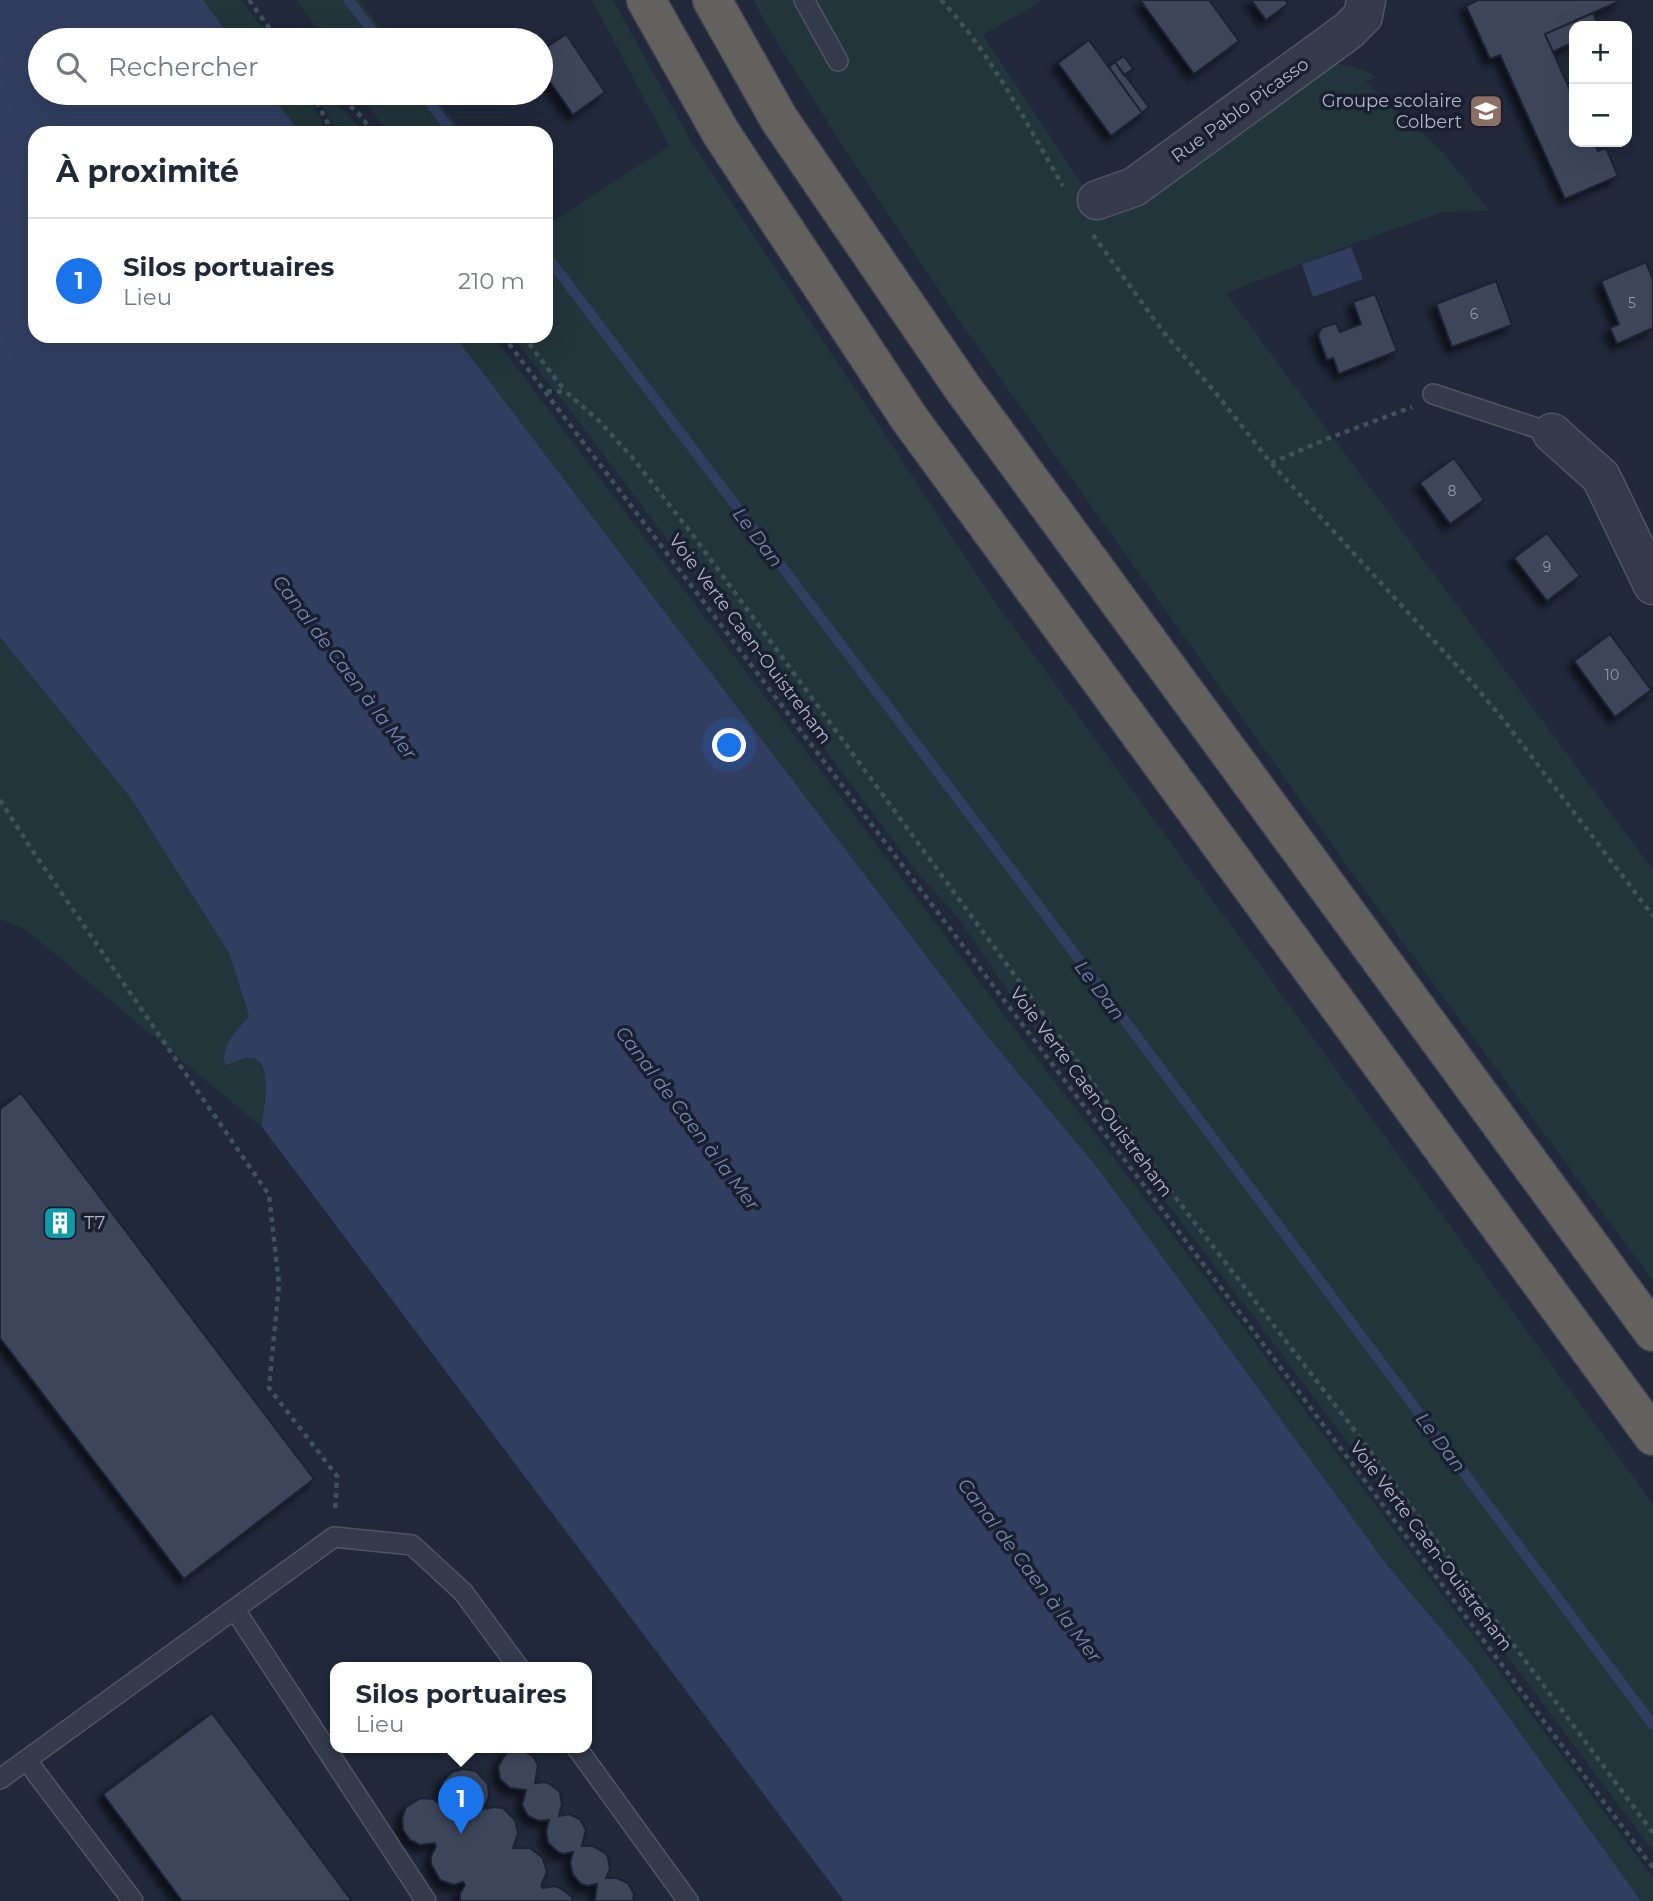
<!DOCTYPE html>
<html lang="fr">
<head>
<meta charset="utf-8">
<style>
  body { margin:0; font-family:Montserrat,sans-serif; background:#f2f2f3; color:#1f2937 }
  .controls { position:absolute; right:21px; top:21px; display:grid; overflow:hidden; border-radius:14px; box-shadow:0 7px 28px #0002 }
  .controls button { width:63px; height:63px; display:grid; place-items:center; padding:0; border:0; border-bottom:2px solid #e0e1e3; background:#fff; color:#1f2937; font:35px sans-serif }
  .you { position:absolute; left:730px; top:746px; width:24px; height:24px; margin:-18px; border:5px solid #fff; border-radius:50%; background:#1a73e8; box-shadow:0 0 0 10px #1a73e833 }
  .badge { display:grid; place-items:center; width:46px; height:46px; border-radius:50%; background:#1a73e8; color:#fff; font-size:23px; font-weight:700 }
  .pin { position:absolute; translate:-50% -58px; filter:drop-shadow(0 2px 4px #0008) }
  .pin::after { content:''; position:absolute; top:37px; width:24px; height:21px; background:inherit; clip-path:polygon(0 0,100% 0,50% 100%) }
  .popup { position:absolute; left:330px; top:1662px; width:262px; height:91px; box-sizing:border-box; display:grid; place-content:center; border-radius:14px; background:#fff; filter:drop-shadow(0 2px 5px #0005); font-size:23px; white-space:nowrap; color:#747a83 }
  .popup b { font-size:26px; color:#1f2937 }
  .popup::after { content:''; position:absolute; left:50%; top:100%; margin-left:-14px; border:14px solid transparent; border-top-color:#fff }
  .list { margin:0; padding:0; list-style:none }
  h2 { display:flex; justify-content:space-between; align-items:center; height:91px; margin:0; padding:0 28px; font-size:30px }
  h2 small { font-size:23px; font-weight:400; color:#747a83 }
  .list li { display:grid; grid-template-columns:46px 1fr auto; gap:21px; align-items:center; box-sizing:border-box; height:126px; padding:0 28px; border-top:2px solid #e0e1e3 }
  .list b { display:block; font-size:26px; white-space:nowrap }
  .list p { margin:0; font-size:23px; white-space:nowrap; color:#747a83 }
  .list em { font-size:23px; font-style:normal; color:#747a83 }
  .icon { flex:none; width:38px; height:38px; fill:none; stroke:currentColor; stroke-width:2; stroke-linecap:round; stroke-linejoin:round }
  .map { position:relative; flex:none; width:1653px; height:1901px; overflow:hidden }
  .search { position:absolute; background:#fff; box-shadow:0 7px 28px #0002; left:28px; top:28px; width:525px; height:77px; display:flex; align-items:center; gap:18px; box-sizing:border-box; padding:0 24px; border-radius:38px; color:#747a83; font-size:26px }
  .panel { position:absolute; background:#fff; box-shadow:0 7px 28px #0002; left:28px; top:126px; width:525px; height:217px; border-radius:21px }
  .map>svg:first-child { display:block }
  .green { fill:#22353b }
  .water { fill:#313e60 }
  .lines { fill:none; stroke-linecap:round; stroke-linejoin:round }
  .stream { stroke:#313e60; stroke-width:10 }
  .building { fill:#3c455a; stroke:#1b2131; stroke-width:2; filter:url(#shadow) }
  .service-casing { stroke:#4f5565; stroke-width:22 }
  .minor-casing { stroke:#4f5565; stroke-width:41 }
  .trunk-casing { stroke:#3c4252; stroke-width:41 }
  .path { stroke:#405259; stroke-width:4.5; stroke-dasharray:5 5; stroke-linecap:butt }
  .service { stroke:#343a4a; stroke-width:19 }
  .minor { stroke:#343a4a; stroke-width:38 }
  .trunk { stroke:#62615e; stroke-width:38 }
  .labels { text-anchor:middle; stroke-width:7; stroke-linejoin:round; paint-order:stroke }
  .number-label { font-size:14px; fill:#9299ac }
  .poi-label { font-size:18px; fill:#afb5c7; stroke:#191f2f; text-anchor:end }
  .street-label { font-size:18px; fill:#afb5c7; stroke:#191f2f }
  .water-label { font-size:19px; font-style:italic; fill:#7586b1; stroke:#191f2f }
</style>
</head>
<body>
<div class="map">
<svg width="1653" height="1901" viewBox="0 0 1653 1901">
  <defs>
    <filter id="shadow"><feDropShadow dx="-6" dy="6" stdDeviation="3.5" flood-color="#0009"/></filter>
  </defs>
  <rect width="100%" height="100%" fill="#20283a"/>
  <path class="green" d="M203 0H241L272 40H232Z
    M296 0H359L390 40H326Z
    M592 0H613L690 139 996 603 1653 1504V1851L1256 1320 1022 1013 957 916 919 875 572 413 521 348 515 336H546V226L669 146Z
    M753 0H1043L983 35 1104 218 1322 65C1344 62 1358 67 1377 77L1365 82 1444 153 1489 211 1443 212 1377 235 1226 293 1653 870V1281L1368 895 963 326 834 132 773 36Z
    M269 93H307L328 133H301Z
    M319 93H327L365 133H339L317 96Z
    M352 93H431L463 133H389L368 106Z
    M455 336H493L1046 1070 1241 1324 1653 1878V1901H1641L1470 1663 1387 1565 1097 1167 988 1037Z
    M0 637 130 797 229 953 249 1016C237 1031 220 1045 225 1064L249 1058 258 1061 267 1076 262 1127 25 929 0 919Z"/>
  <path class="water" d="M0 0H203L232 40H40V93H269L301 133H35V336H455L988 1037 1097 1167 1387 1565 1470 1663 1641 1901H844L262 1127C262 1111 277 1056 247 1058 240 1059 232 1063 225 1065 220 1044 237 1031 249 1016L229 953 130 797 0 637Z
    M1351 247 1363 279 1313 297 1302 264Z"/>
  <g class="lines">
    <path class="stream" d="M348 0 380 40
      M422 93 453 133
      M546 255 1033 898 1653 1725"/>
  </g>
  <path class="building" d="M1140 0H1209L1239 41 1194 74Z
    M1251 0H1285L1288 4 1266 20Z
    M1478 0H1622L1545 34 1574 99V142H1594L1598 151 1606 148 1618 176 1565 199 1500 55 1490 59 1466 6Z
    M1593 13 1599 26H1574V42L1553 52 1545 34Z
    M310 29 319 40H298V39Z
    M566 34 605 92 573 115 541 69V51Z
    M1089 40 1142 113 1111 136 1058 63Z
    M1124 56 1133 69 1124 75 1115 62Z
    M1115 62 1149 107 1142 113 1109 67Z
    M1646 262 1653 279V328L1617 344 1610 328 1619 324 1601 281Z
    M1496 281 1512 325 1452 347 1436 304Z
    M1375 294 1397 351 1339 374 1333 358 1327 360 1318 336 1321 328 1336 323 1340 332 1361 324 1353 302Z
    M1454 458 1484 500 1450 524 1420 483Z
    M1547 533 1580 576 1547 601 1514 558Z
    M1610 634 1651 690 1615 717 1574 661Z
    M21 1093 314 1479 184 1579 0 1338V1109Z
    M212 1713 352 1901H182L103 1794Z
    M521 1750 532 1755 536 1761 538 1766 535 1783 545 1782 550 1784 560 1792 562 1804 559 1816 569 1814 580 1819 586 1830 582 1846H593L604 1852 608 1857 610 1869 606 1878H617L628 1883 634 1894 633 1901H595L597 1884 587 1886 581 1884 573 1875 570 1863 573 1852 563 1854 558 1852 548 1843 546 1831 549 1820 539 1821 528 1816 522 1805 526 1790 510 1788 500 1779 498 1767 504 1756 508 1752Z
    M463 1769 476 1771 488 1784 489 1796 484 1809 493 1807 503 1808 515 1820 518 1833 513 1848H530L543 1858 547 1872 541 1886 543 1888 555 1886 560 1888 571 1896 573 1901H460V1893L465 1885 463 1882 454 1885 440 1880 431 1864V1856L436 1846 434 1843 420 1845 410 1840 403 1830 402 1818 406 1807 421 1798 433 1799 443 1807 441 1793 443 1781 452 1772Z"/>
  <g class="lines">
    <g class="service-casing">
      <path id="service" d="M804 0 838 61
        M1433 394 1552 433
        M235 1610 426 1901
        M577 1748 688 1901
        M27 1761 133 1901
        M0 1779 334 1537 412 1545 463 1592 519 1668"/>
    </g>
    <g class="minor-casing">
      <path id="minor" d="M1097 200 1134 187 1348 31 1363 16 1366 0
        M1552 433 1601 477 1653 585"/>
    </g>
    <g class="trunk-casing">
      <path id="trunk" d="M646 0 721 133 909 418 1653 1436
        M712 0 779 119 962 387 1653 1332"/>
    </g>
    <path class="path" d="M249 0 278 40
      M941 0C991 53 1026 123 1063 186
      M312 93 333 133
      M335 93 358 113 374 133
      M1093 235 1164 333 1215 392 1271 463 1468 678 1502 718 1653 916
      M503 336 1234 1305 1653 1868
      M523 336 565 391
      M547 391 566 392 599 421 632 457 692 534 1046 1018 1175 1197 1349 1423 1653 1833
      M1271 463 1329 438 1412 407
      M0 800 32 850 269 1195 279 1284 269 1388 337 1476 335 1512"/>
    <use href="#service" class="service"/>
    <use href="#minor" class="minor"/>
    <use href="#trunk" class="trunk"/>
  </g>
  <defs>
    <g id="school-square" transform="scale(1.75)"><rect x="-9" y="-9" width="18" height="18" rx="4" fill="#8d6e63" stroke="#191f2f"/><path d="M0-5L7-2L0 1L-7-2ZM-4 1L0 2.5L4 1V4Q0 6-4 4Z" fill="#fff"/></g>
    <g id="building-square" transform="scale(1.75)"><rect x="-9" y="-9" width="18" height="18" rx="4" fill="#0f9aa8" stroke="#191f2f"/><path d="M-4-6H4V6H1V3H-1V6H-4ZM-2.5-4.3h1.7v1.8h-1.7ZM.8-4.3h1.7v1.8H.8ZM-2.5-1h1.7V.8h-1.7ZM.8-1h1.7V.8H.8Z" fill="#fff"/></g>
  </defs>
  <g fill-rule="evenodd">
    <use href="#school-square" x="1486" y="111"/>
    <use href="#building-square" x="60" y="1223"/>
  </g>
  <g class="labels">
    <g class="number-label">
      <text x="1632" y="308">5</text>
      <text x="1474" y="319">6</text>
      <text x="1452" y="496">8</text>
      <text x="1547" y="572">9</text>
      <text x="1612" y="680">10</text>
    </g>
    <g class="poi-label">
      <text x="1462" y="107">Groupe scolaire<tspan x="1462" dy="21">Colbert</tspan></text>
      <text x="84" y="1229" text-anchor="start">T7</text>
    </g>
    <g class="street-label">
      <text transform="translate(1240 110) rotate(-36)" y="6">Rue Pablo Picasso</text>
      <text transform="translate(750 639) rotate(53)" y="6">Voie Verte Caen-Ouistreham</text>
      <text transform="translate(1091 1092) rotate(53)" y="6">Voie Verte Caen-Ouistreham</text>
      <text transform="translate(1431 1546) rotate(53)" y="6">Voie Verte Caen-Ouistreham</text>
    </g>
    <g class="water-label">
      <text transform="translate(758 537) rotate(53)" y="7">Le Dan</text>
      <text transform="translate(345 667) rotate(53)" y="7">Canal de Caen à la Mer</text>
      <text transform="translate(1100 990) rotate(53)" y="7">Le Dan</text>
      <text transform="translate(688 1118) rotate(53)" y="7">Canal de Caen à la Mer</text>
      <text transform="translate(1441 1442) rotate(53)" y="7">Le Dan</text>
      <text transform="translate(1030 1570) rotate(53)" y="7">Canal de Caen à la Mer</text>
    </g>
  </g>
</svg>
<div class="controls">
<button>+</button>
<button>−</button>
</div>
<div class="you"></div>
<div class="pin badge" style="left:461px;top:1834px">1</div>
<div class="popup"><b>Silos portuaires</b>Lieu</div>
<div class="search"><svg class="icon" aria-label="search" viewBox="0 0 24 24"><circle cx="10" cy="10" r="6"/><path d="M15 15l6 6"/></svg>Rechercher</div>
<section class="panel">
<h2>À proximité<small></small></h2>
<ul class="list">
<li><span class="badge">1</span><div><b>Silos portuaires</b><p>Lieu</p></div><em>210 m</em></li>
</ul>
</section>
</div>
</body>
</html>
